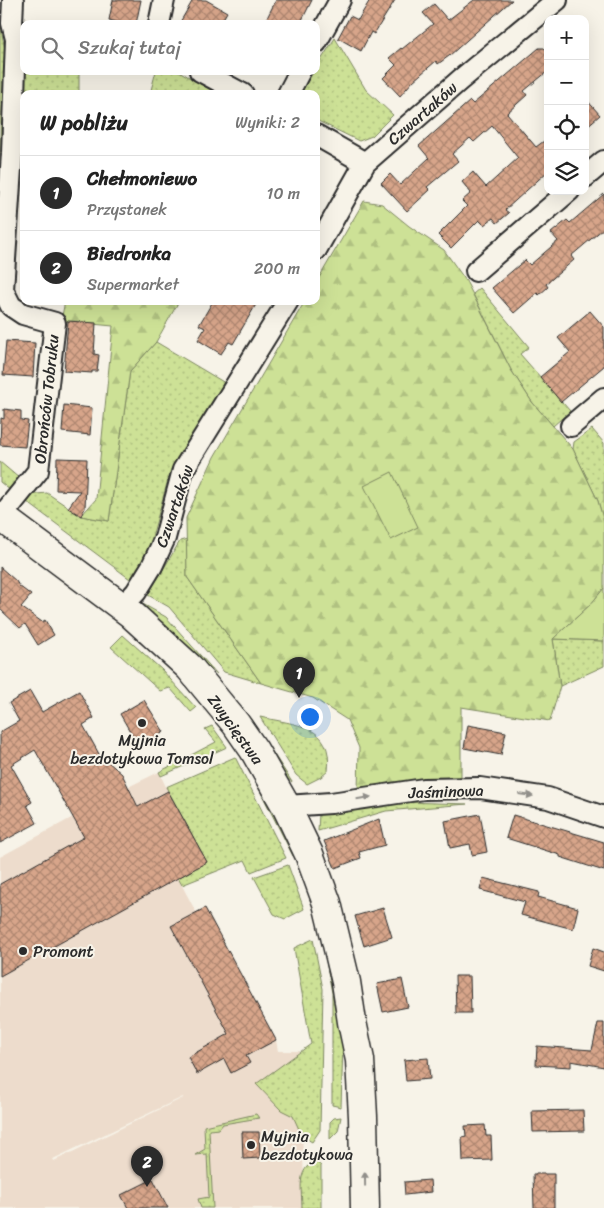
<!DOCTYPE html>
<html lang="pl">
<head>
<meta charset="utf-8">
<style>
  body { margin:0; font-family:Sriracha,sans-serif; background:#f6f6f6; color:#222 }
  .controls { position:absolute; right:15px; top:15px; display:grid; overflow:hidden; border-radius:10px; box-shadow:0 5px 20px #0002 }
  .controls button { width:45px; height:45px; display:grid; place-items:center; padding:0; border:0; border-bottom:1px solid #e0e0e0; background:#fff; color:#222; font:25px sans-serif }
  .you { position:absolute; left:309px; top:716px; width:18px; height:18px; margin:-12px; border:4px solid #fff; border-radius:50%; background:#1a73e8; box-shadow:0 0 0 8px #1a73e833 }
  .badge { display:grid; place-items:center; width:32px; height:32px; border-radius:50%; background:#2b2b2b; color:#fff; font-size:16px; font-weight:700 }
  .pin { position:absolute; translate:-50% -41px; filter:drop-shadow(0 1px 2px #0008) }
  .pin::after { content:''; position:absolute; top:26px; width:18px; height:15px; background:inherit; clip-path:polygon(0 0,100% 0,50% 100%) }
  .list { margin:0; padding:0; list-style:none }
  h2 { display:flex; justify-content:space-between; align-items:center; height:65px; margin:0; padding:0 20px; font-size:21px }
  h2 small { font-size:16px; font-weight:400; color:#767676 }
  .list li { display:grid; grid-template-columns:32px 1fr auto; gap:15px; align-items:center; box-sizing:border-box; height:75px; padding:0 20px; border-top:1px solid #e0e0e0 }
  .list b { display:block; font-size:19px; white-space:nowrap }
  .list p { margin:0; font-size:16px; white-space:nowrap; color:#767676 }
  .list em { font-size:16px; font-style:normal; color:#767676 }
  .icon { flex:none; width:28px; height:28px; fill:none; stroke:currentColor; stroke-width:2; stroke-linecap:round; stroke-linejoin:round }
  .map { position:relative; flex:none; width:604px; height:1208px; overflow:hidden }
  .search { position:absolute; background:#fff; box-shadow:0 5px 20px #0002; left:20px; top:20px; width:300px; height:55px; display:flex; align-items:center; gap:12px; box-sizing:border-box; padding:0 18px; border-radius:10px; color:#767676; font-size:19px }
  .panel { position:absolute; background:#fff; box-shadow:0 5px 20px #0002; left:20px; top:90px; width:300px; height:215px; border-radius:10px }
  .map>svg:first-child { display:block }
  .built { fill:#eddccc; fill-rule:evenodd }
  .grass { fill:url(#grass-dots); stroke:#7c8660 }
  .forest { fill:url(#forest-firs); stroke:#7c8660 }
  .park { fill:#cde196; stroke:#7c8660 }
  .building { fill:url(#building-cross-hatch); stroke:#2b2b2b }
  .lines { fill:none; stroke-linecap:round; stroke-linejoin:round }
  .minor-casing { stroke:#2b2b2b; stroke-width:24 }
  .secondary-casing { stroke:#2b2b2b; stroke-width:31 }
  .minor { stroke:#f7f3e8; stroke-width:20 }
  .secondary { stroke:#f7f3e8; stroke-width:28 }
  .oneway { fill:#918f8a }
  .poi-dot { fill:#2b2b2b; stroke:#f7f3e8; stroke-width:2 }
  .labels { text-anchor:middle; stroke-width:4; stroke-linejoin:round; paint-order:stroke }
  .street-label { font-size:16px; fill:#2b2b2b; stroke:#f7f3e8 }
  .poi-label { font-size:16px; fill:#2b2b2b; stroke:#f7f3e8; text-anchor:start }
</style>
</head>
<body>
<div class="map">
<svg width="604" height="1208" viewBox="0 0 604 1208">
  <defs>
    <pattern id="grass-dots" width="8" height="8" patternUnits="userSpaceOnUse" patternTransform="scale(1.25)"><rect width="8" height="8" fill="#cde196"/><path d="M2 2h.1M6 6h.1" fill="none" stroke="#b0c181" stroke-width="1.8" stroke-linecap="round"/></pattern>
    <pattern id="forest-firs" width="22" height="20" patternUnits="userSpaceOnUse" patternTransform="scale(1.25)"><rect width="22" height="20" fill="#cde196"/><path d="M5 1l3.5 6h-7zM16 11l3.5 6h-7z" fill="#b0c181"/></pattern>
    <pattern id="building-cross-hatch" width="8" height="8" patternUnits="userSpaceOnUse" patternTransform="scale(1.25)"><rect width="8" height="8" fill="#d7a58a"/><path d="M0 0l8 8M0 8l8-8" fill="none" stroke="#af8771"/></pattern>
  </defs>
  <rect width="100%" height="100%" fill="#f7f3e8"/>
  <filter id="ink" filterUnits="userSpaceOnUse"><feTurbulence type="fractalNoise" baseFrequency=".02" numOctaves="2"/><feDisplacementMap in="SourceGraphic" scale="10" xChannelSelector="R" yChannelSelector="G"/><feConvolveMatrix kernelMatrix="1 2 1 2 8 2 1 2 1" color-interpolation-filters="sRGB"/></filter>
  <g filter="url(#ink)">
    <path class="built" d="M159 772 168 791 207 862 178 878 196 912 205 908 276 1040 278 1051H299L305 1208H0V857L128 787ZM183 1097V1098L54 1161 53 1159Z"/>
    <path class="grass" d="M0 24 9 70 0 218Z
      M335 38 366 90 393 115 372 136 359 141 316 120V94H300L314 71H316V68Z
      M24 71H79V94L21 90Z
      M156 71H179L217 94H150Z
      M480 288 529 347 520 354 570 411 553 426 532 402 511 370 473 294Z
      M156 342 225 383 171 469 145 562 134 582 23 499 27 495 47 493 81 516 109 521 130 371Z
      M592 429 604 443V522L598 501 573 449 574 442Z
      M0 462 20 479 11 491 0 482Z
      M187 539V577L261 683 224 672 169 607 148 595 180 541Z
      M141 603 166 617 217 674 133 604Z
      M123 635 162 670 196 708 191 712 170 688 160 691 111 647Z
      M553 639 604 641V666L560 686Z
      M260 717C295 725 334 724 328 771L321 777 307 784 296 775Z
      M250 718 292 782 279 772 245 721Z
      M212 726 227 747 161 776 159 772 216 742 205 729Z
      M242 755 299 853 293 856Z
      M235 757 286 858 251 872 245 860 182 885 178 878 207 862 166 787Z
      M407 802 467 804 386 811 318 831 319 813Z
      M288 865 304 909 285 919 274 914 254 877Z
      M313 939 323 989 320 1130 312 1142 302 1136 293 1116 281 1110 256 1084 311 1044 294 948Z
      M322 939 328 944 343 1045 341 1107 332 1105V993Z
      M256 1114 259 1118 223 1124 219 1129 209 1130 213 1208H201L198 1199 209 1197 207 1154 195 1155 205 1149 204 1126Z
      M341 1117 338 1131 330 1139V1122L334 1118Z
      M315 1161 321 1166V1208H302C302 1190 296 1170 315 1161Z"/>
    <path class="forest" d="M364 201 382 204 409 226 444 250 466 281 511 370 532 402 573 449 598 501 604 522V588L591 604 553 639 560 686 550 721 461 707V777L358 792 359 748 347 720 313 698 261 683 187 577 186 518 214 457 305 301H316V283Z
      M65 301H179L156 342 130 371 109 521 81 516 96 499 113 326 61 321Z"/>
    <path class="park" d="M392 472 418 527 391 540 364 486Z
      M604 588V641L553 639 591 604Z"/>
    <path class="building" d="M113 0H141L136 24H126L109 20Z
      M193 0H206L227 12 220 24H179Z
      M276 0H312L300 24H264Z
      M370 0H395L374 34 371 32 361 51 338 38 350 16 358 20Z
      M474 0H512L449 56 438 64 436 61 413 81 400 96 383 78 396 65 389 58 401 48 402 49 433 24 423 13 434 4 448 20Z
      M539 48H544L548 52V71L524 91 527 95 507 113 536 147 548 138V171L505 210 509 213 497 223 493 218 484 225 479 220 451 248 438 235 467 206 462 201 471 193 462 182 473 172 486 187 518 158 492 126 474 142 470 138 452 154 458 161 427 187 430 190 407 211 381 183 390 174 400 185 429 158 419 146 470 101 473 104Z
      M585 98 600 115 585 128Z
      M604 194V228L571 256 574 260 546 284 548 287 539 295 537 293 514 313 492 288 525 260 530 265 558 241 551 233 567 220 570 223Z
      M213 301H258L233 344 229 342 221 354 198 340 205 328 199 325Z
      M590 311 604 327V366L561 402 540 377 570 352 558 338Z
      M68 321 96 323 94 354 99 355 97 371H92V373L64 371Z
      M6 341 35 343 33 377 3 375Z
      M64 405 92 408 90 435 62 432Z
      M4 409 21 411V420L28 421 25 447 0 445 1 418 4 419Z
      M57 458 87 459 85 508 81 516 68 508 80 491 56 490Z
      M0 567 16 581 19 586 31 595 21 607 42 622 45 620 54 635 38 645 25 624 20 628 0 609Z
      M30 691 42 712 79 691 94 718 83 725 99 754 122 774 138 807 168 791 207 862 0 976V884L84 837 35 750 11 765 32 802 27 805 37 823 0 843V732L19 721 9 703Z
      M144 700 164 732 139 747 120 714Z
      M468 725 506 732 501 755 464 748Z
      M480 814 487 852 472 855 470 844 450 848 445 821Z
      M513 815 604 842V871L560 857V855L506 838Z
      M379 819 385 845 359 852 361 858 335 868 324 841Z
      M483 878 539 892 538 897 578 908 573 929 521 915 525 902 480 890Z
      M205 908 276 1040 246 1056 250 1063 231 1073 224 1059 197 1074 188 1057 229 1034 171 926Z
      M383 908 392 937 364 946 355 916Z
      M593 948 604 952V971L588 966Z
      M455 976H470L471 1013H456Z
      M402 979 408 1007 383 1012 377 984Z
      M598 1023H604V1067L571 1061V1067L536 1065 537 1046 592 1050Z
      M428 1058 430 1079 406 1081 404 1060Z
      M583 1110 584 1131 533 1132 532 1111Z
      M485 1125 486 1136H491L492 1160 463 1161 462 1137 466 1136 465 1126Z
      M242 1132H259L260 1158 243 1159Z
      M533 1174H554V1208H534Z
      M153 1179 168 1208H128L121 1195Z
      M430 1180 431 1192 405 1195 404 1182Z"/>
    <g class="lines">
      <g class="minor-casing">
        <path id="minor" d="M159 24 164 0
          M316 43 340 0
          M200 71 243 94
          M288 94 300 71
          M316 135 365 163
          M585 177 604 161
          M316 250 365 163 460 80 557 0
          M476 271 569 191
          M571 426 604 398
          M1 517 38 471 55 323 23 314 11 306 3 290 12 153 16 39 12 23 13 0
          M122 607 136 592 152 566 165 538 183 470 288 301
          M286 806 331 803 424 789 480 788 548 798 604 817"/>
      </g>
      <g class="secondary-casing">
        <path id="secondary" d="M0 516 130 613 189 667 236 724 254 750 286 806 309 854 327 903 346 982 352 1022 360 1060 363 1117 365 1208"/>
      </g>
      <use href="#minor" class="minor"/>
      <use href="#secondary" class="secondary"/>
    </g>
    <defs><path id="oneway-solid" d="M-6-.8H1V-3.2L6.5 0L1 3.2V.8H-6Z" transform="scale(1.25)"/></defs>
    <g class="oneway">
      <use href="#oneway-solid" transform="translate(526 795) rotate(8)"/>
      <use href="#oneway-solid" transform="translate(364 798) rotate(-9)"/>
      <use href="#oneway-solid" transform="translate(365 1179) rotate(-91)"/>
    </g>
  </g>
  <g class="poi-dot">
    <circle cx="142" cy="723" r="5"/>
    <circle cx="23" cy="951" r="5"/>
    <circle cx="251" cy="1145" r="5"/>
  </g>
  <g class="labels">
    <g class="street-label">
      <text transform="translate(422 113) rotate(-41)" y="6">Czwartaków</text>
      <text transform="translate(46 399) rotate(-84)" y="6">Obrońców Tobruku</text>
      <text transform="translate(174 506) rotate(-71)" y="6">Czwartaków</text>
      <text transform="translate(236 729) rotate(54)" y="6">Zwycięstwa</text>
      <text transform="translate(446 791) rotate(-2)" y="6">Jaśminowa</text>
    </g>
    <g class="poi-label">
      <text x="142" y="746" text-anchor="middle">Myjnia<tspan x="142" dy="18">bezdotykowa Tomsol</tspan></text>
      <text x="33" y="957">Promont</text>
      <text x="261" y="1142">Myjnia<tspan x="261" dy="18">bezdotykowa</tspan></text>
    </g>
  </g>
</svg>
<div class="controls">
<button>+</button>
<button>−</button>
<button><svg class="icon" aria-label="locate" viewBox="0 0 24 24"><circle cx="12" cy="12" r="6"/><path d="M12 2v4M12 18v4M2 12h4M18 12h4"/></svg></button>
<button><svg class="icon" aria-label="layers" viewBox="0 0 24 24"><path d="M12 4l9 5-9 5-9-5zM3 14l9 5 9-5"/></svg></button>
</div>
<div class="you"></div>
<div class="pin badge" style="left:299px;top:698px">1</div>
<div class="pin badge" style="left:147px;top:1187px">2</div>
<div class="search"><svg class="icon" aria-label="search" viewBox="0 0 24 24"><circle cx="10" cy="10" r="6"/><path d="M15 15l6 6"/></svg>Szukaj tutaj</div>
<section class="panel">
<h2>W pobliżu<small>Wyniki: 2</small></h2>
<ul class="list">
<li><span class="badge">1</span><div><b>Chełmoniewo</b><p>Przystanek</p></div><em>10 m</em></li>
<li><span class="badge">2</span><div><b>Biedronka</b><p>Supermarket</p></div><em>200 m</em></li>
</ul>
</section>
</div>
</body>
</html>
